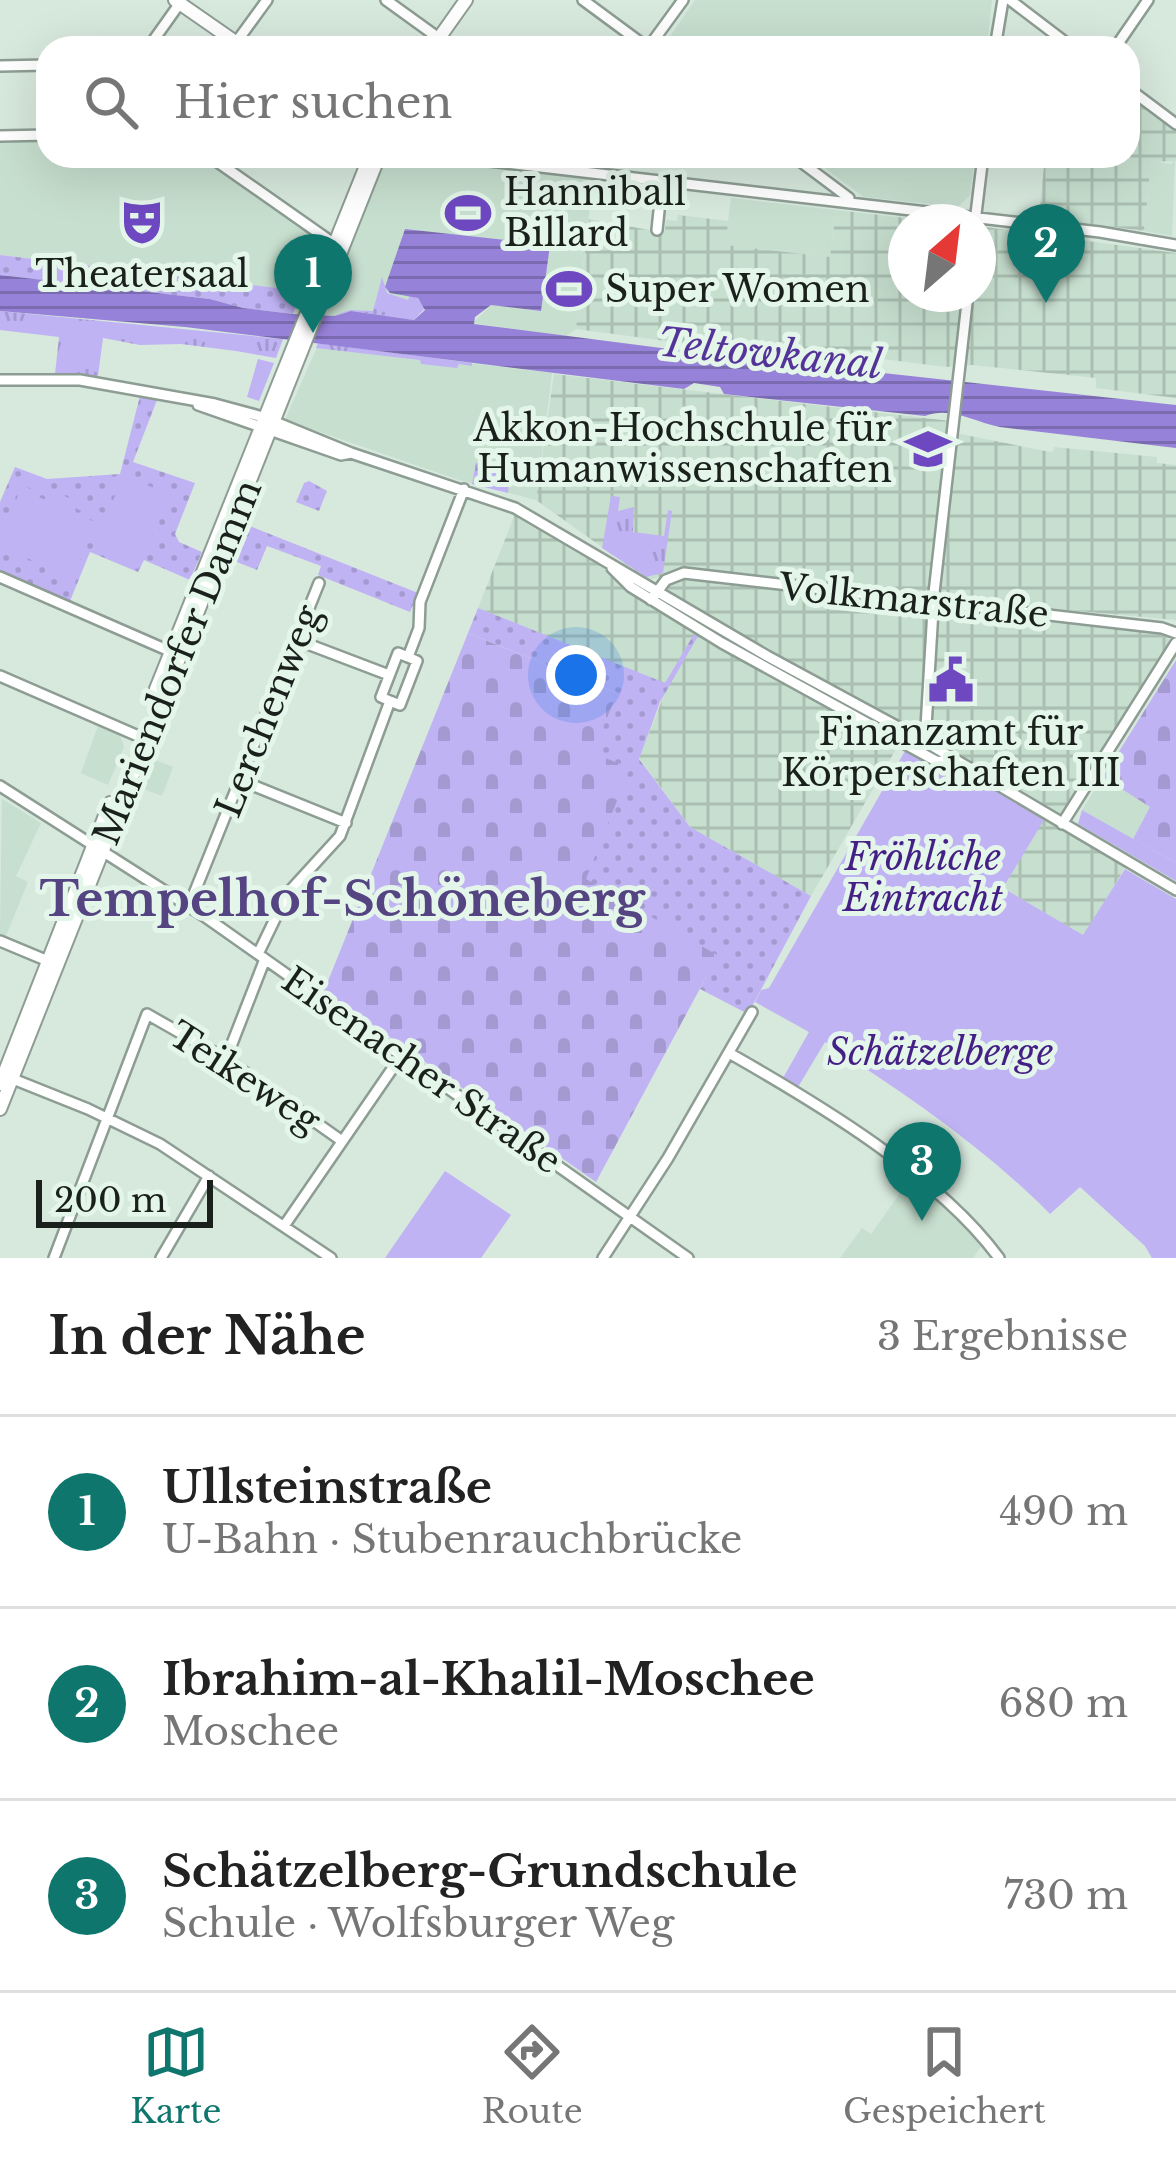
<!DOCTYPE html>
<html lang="de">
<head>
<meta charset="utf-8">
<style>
  body { margin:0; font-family:"Libre Baskerville",serif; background:#f6f6f6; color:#222 }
  .compass { position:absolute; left:888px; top:204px; width:108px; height:108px; border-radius:50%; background:#fff; box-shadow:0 12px 48px #0002; rotate:28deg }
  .scale { position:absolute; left:36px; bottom:30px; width:177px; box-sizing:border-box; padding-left:12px; border:6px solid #1a201c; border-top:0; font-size:33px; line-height:42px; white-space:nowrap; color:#1a201c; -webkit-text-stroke:9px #e4f5ea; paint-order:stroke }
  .you { position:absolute; left:576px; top:675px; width:42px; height:42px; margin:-30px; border:9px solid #fff; border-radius:50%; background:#1a73e8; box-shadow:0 0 0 18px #1a73e833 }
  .badge { display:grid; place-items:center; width:78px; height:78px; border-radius:50%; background:#0f766e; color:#fff; font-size:39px; font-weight:700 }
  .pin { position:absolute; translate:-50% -99px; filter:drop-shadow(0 3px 6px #0008) }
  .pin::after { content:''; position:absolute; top:63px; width:42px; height:36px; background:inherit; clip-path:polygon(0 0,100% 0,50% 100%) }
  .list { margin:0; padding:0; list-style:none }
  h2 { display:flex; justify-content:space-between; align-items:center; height:156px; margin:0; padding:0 48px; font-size:51px }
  h2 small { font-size:39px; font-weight:400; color:#767676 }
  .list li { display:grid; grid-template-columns:78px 1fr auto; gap:36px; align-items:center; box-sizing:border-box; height:192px; padding:0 48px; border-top:3px solid #e0e0e0 }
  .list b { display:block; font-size:45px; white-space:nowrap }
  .list p { margin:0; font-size:39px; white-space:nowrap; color:#767676 }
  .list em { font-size:39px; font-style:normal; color:#767676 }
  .icon { flex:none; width:66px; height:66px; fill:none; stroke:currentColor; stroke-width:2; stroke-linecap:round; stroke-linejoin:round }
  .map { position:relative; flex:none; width:1176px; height:1258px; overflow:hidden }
  .search { position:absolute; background:#fff; box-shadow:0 12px 48px #0002; left:36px; right:36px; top:36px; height:132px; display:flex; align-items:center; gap:30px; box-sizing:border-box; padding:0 42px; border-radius:36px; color:#767676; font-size:45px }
  .sheet { height:732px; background:#fff }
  nav { display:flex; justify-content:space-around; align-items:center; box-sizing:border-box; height:168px; border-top:3px solid #e0e0e0; background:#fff; font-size:33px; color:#767676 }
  nav a { display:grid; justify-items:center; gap:6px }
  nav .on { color:#0f766e }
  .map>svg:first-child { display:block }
  .built { fill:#c7dfcf }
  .industrial { fill:url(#industrial-grid) }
  .grass { fill:url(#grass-tufts) }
  .cemetery { fill:url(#cemetery-stones) }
  .park { fill:url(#park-dots) }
  .garden { fill:#c0b3f4 }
  .water { fill:url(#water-rules) }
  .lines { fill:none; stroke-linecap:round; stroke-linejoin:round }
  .minor-casing { stroke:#8d9d93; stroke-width:14 }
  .major-casing { stroke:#8d9d93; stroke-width:16 }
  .minor { stroke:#fff; stroke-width:9 }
  .major { stroke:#fff; stroke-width:12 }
  .labels { text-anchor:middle; stroke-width:10; stroke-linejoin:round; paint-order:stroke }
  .poi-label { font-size:36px; fill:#1a201c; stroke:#e4f5ea; text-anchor:start }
  .street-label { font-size:36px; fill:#1a201c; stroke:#e4f5ea }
  .park-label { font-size:36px; font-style:italic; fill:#441f85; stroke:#e4f5ea }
  .water-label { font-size:39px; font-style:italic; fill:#55349a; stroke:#e4f5ea }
  .district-label { font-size:48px; font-weight:bold; fill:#544482; stroke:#e4f5ea }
</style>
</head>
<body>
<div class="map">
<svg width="1176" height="1258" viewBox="0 0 1176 1258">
  <defs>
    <pattern id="industrial-grid" width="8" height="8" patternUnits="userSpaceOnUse" patternTransform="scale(3)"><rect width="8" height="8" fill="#c7dfcf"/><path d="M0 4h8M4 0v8" fill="none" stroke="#aabfb1"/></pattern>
    <pattern id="grass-tufts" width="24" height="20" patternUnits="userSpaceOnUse" patternTransform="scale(3)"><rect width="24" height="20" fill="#c0b3f4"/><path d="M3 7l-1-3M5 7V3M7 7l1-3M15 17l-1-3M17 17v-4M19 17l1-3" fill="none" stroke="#a49ad1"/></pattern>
    <pattern id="cemetery-stones" width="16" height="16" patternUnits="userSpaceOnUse" patternTransform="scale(3)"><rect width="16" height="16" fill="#c0b3f4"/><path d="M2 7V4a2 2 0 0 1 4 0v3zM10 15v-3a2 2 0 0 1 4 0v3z" fill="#a49ad1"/></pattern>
    <pattern id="park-dots" width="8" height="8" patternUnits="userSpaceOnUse" patternTransform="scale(3)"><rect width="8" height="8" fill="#c0b3f4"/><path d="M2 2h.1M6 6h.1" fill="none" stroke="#a49ad1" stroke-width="1.8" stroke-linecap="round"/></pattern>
    <pattern id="water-rules" width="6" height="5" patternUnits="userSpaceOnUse" patternTransform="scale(3)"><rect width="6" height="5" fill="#9782d9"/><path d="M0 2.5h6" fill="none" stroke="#7a6aaf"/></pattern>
  </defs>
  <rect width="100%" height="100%" fill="#d7e8dd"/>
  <path class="built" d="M695 0H992L987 48H662Z
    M48 139V156H203L325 242 301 310 295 309 301 291 0 255V140Z
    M385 156 593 179 576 329 566 336 473 323 491 305 541 311 549 246 405 229 402 235 408 295 418 297 414 320 320 316Z
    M808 156H975L970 195 958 207 864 197Z
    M1175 160 1172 236 1144 231 1151 161 1171 164Z
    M731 198 836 210 830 257 725 245Z
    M318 345 552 373 536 500 459 480 285 420Z
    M98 726 120 735 124 747 108 785 81 773Z
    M145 756 173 767 162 796 134 785Z
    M1103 777 1151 807 1133 839 1082 810Z
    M2 799 41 823 16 876 28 882 6 936 0 934Z
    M911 1178 957 1215 983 1244 973 1258H840L862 1228 871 1234Z"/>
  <path class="industrial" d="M1128 91 1176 129V161L1151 162 1144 231 1039 217 1045 156H1128Z
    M836 210 915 219 906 222V294H978V226L1176 253V398L1096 388V378L972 365 946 367 804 349 802 359 576 329 589 219 660 232 665 230 666 220 677 221 678 215 728 221 726 245 830 257Z
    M554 374 950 421 930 596 685 570 648 580 536 500Z
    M955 433 1045 451 1053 452 1054 447 1157 457V463L1176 465V620L938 598Z
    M515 514 596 561 629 590 714 642 899 744 811 896 690 827 639 758 668 685 478 608Z
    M687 578 928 605 921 724 909 728 757 645 669 592 668 583Z
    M938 607 1161 632 1169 636 1168 646 1061 813H1052L932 740Z
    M1044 819 1126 866 1084 936 1003 888Z"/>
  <path class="grass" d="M382 277 387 293 408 300 410 295 416 296 425 308 414 320 351 311 329 317 350 310 373 311Z
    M0 311 283 339 276 358 236 351 181 344 140 345 103 338 98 376 55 374 59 337 0 330Z
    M318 343 472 363V366L459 364 457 368 421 364 420 360 316 348Z
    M258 359 274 363 259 401 247 397Z
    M476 463 511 468 508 493 472 484Z
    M611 496 620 497 618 511 634 507 633 532 664 536 668 510 672 511 663 573 646 577 602 548Z"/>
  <path class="cemetery" d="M468 633 617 693 630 768 718 955 596 1182 324 991Z
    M1176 660V863L1133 839 1150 807 1103 777Z"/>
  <path class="park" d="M0 255 302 291 293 314 243 308 210 299 0 275Z
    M140 396 157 400 133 462 195 483 175 534 179 542 202 552 190 580 144 560 138 572 90 552 70 601 0 570V502L15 467 47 479 120 474Z
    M309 481 327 491 319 511 296 502 304 483Z
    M242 523 418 593 410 612 318 575 321 566 267 546 257 570 229 559Z
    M478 608 665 683 694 634 698 636 660 702 639 759 690 827 811 896 748 1014 700 989 717 955 586 879 630 768 593 753 617 693 468 633Z"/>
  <path class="garden" d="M124 475 170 495 138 569 92 549Z
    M19 476 103 513 100 519 16 482Z
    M21 489 97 523 72 578 0 546V537Z
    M905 751 932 765 954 766 1044 820 1003 888 1083 935 1125 869 1176 899V1258H1152L1145 1246 1080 1187 1050 1214C984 1147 904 1093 825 1042L798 1087 783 1078 809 1032 755 1002 761 990 769 988Z
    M1082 810 1176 863V881L1078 824Z
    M445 1171 511 1215 481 1258H385Z"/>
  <path class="water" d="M405 229 550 245 541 311 491 305 475 317 474 324 700 353 1176 405V448L1000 427C974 422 951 406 925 416L724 394 720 387 694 383 684 389 185 327 0 311V275L210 299 243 308 293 314 335 316 351 311 414 320 425 310 418 298 390 293 385 287Z"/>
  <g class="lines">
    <g class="minor-casing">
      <path id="minor" d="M386 0 433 34
        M583 0 648 48 683 0
        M1010 0 1073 48
        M148 48 180 3
        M232 48 267 0
        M995 48 1003 0
        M1115 48 1148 0
        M0 66 48 65
        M1128 88 1176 124
        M0 136 48 135
        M209 156 333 243
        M424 156 448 158
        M445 156 1100 232 1176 245
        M793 156 849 198V203
        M975 222 983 156
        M657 230 662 182
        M0 380H80L215 404 263 417 351 453 515 508 767 656 922 740 1176 890
        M198 405 341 455 351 453
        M612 568 631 587 722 643 936 761 955 762
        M0 577 174 653
        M651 600 666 580 684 573 1162 628 1176 633
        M297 640 389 675
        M408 657 419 628 420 602 464 489
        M0 676 145 739
        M390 701 400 705 417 661 408 657
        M390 701 381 697 398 653 408 657
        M917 750 926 727 934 593 968 294
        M242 781 346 823
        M0 786 204 916 688 1258
        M1062 824 1176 643
        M189 906 319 583
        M0 941 48 961
        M258 954 287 894 340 836 390 701
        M729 1053C817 1103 939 1176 999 1258
        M226 1059 265 959
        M8 1077 88 1109 160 1144 331 1258
        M284 1226 401 1056
        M54 1258 147 1014 226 1059 342 1141
        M161 1258 209 1176
        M603 1258 668 1158 752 1012"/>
    </g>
    <g class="major-casing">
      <path id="major" d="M175 0 244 48
        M432 48 466 0
        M156 689 370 156
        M0 1084 110 803
        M0 1109 379 156"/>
    </g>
    <use href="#minor" class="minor"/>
    <use href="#major" class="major"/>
  </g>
  <defs>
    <g id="stadium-bare" transform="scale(3.6)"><path d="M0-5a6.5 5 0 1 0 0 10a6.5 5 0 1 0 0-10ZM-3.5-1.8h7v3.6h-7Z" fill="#6e48c1" stroke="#e4f5ea" stroke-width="2.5" paint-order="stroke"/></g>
    <g id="theatre-bare" transform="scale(3.6)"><path d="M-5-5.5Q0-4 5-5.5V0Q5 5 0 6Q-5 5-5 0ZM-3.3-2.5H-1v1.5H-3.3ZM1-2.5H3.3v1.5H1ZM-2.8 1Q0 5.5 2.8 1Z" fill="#6e48c1" stroke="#e4f5ea" stroke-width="2.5" paint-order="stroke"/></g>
    <g id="university-bare" transform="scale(3.6)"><path d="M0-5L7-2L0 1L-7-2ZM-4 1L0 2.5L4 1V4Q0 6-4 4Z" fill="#6e48c1" stroke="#e4f5ea" stroke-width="2.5" paint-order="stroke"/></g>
    <g id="civic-bare" transform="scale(3.6)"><path d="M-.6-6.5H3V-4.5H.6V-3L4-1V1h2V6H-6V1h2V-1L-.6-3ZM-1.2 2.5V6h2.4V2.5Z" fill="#6e48c1" stroke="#e4f5ea" stroke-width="2.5" paint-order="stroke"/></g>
  </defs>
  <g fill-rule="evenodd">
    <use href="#stadium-bare" x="468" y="213"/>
    <use href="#theatre-bare" x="142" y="222"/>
    <use href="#stadium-bare" x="569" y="289"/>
    <use href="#university-bare" x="928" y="449"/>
    <use href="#civic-bare" x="951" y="680"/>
  </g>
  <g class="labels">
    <g class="poi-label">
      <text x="504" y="205">Hanniball<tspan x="504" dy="41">Billard</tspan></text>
      <text x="142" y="287" text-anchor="middle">Theatersaal</text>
      <text x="605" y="302">Super Women</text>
      <text x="892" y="441" text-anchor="end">Akkon-Hochschule für<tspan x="892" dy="41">Humanwissenschaften</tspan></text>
      <text x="951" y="745" text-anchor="middle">Finanzamt für<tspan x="951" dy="41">Körperschaften III</tspan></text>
    </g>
    <g class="street-label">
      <text transform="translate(914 600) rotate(6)" y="13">Volkmarstraße</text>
      <text transform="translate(177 662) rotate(-68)" y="13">Mariendorfer Damm</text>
      <text transform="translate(268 711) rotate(-68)" y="13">Lerchenweg</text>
      <text transform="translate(422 1070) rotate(35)" y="13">Eisenacher Straße</text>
      <text transform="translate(245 1077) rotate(33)" y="13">Teikeweg</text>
    </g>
    <g class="park-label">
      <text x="923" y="870">Fröhliche<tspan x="923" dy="41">Eintracht</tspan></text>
      <text x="940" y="1065">Schätzelberge</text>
    </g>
    <g class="water-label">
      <text transform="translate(770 353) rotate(6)" y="14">Teltowkanal</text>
    </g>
    <g class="district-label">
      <text x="342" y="916">Tempelhof-Schöneberg</text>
    </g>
  </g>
</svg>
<svg class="compass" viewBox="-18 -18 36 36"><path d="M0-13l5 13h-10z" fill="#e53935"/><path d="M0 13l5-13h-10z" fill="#767676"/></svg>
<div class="scale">200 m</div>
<div class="you"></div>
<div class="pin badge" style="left:313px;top:333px">1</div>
<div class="pin badge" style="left:1046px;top:303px">2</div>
<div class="pin badge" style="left:922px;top:1221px">3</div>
<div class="search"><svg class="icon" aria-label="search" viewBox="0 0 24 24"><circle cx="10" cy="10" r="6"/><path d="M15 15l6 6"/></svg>Hier suchen</div>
</div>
<section class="sheet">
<h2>In der Nähe<small>3 Ergebnisse</small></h2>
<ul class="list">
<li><span class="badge">1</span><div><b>Ullsteinstraße</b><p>U-Bahn · Stubenrauchbrücke</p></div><em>490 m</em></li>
<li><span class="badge">2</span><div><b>Ibrahim-al-Khalil-Moschee</b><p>Moschee</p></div><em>680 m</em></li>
<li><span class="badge">3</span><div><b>Schätzelberg-Grundschule</b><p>Schule · Wolfsburger Weg</p></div><em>730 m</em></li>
</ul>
</section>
<nav>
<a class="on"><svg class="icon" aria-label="map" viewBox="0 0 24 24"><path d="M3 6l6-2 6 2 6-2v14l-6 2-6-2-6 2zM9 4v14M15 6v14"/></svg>Karte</a>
<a><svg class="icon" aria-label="directions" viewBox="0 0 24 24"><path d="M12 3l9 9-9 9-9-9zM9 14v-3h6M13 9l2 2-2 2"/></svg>Route</a>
<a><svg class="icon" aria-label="saved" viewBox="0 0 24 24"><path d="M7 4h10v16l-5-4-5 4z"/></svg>Gespeichert</a>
</nav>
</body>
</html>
